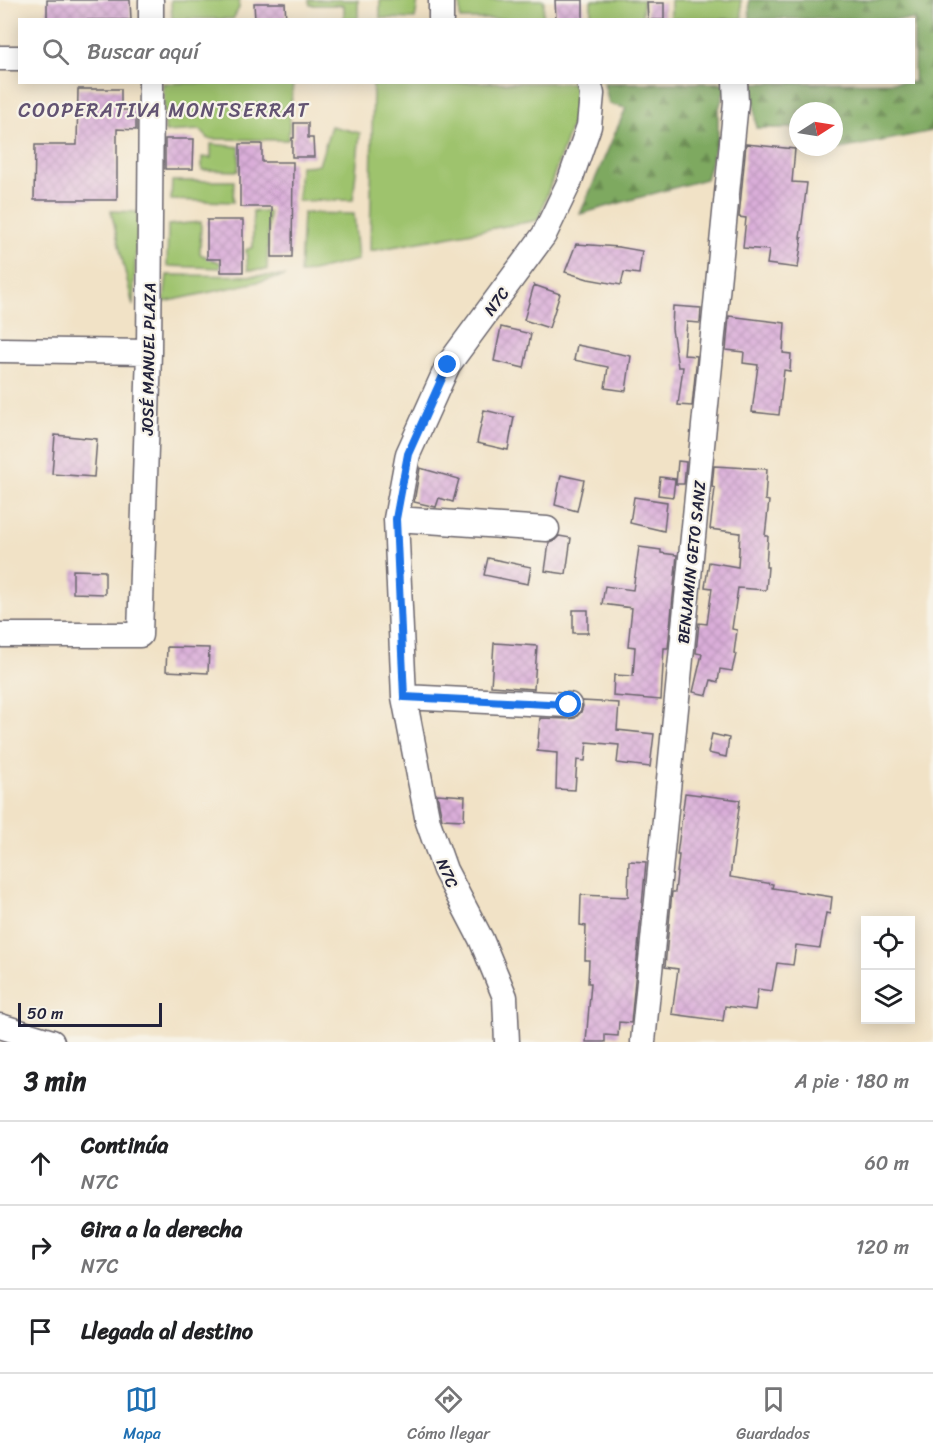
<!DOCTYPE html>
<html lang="es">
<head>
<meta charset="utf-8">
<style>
  body { margin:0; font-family:Sriracha,sans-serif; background:#f2f2f2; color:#202124 }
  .controls { position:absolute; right:18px; bottom:18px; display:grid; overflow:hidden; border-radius:0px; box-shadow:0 3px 15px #0003 }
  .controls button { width:54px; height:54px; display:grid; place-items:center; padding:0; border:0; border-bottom:2px solid #e0e0e0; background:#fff; color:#202124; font:30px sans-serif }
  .compass { position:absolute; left:789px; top:102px; width:54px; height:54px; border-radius:50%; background:#fff; box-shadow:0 3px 15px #0003; rotate:78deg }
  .scale { position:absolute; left:18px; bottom:15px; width:144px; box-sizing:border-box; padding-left:6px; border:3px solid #22223b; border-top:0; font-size:16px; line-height:21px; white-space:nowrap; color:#22223b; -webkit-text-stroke:4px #f7f3e8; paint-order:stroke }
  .stop { position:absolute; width:18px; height:18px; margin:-14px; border:4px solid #1a73e8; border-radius:50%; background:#fff }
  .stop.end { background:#1a73e8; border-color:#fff; box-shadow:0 2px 6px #0008 }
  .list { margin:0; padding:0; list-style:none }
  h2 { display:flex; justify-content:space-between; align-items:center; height:78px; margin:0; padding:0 24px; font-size:26px }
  h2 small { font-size:20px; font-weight:400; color:#757577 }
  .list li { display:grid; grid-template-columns:39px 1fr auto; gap:18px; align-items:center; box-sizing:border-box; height:84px; padding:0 24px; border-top:2px solid #e0e0e0 }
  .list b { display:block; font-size:22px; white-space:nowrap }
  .list p { margin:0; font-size:20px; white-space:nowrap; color:#757577 }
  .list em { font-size:20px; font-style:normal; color:#757577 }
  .icon { flex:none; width:33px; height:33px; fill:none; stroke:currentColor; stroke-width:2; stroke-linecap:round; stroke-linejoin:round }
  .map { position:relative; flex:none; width:933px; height:1042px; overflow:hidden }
  .search { position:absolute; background:#fff; box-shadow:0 3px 15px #0003; left:18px; right:18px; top:18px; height:66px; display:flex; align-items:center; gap:15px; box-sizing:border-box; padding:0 21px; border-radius:0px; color:#757577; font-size:22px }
  .sheet { height:330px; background:#fff }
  nav { display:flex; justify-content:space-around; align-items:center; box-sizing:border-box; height:84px; border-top:2px solid #e0e0e0; background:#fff; font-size:16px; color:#757577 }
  nav a { display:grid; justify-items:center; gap:3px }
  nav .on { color:#1f6fb2 }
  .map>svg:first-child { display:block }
  .green { fill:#9ec36d; stroke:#607254; stroke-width:1.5 }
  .forest { fill:url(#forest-firs); stroke:#50664e; stroke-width:1.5 }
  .building { fill:url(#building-cross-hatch) }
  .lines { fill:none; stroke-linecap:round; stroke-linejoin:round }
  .minor-casing { stroke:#6a656c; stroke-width:27 }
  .minor { stroke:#fff; stroke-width:24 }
  .route { stroke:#1a73e8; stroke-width:8 }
  .labels { text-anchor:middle; stroke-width:4.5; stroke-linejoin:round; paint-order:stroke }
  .street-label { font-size:16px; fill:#22223b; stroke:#f7f3e8 }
  .quarter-label { font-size:20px; letter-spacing:1.5px; fill:#625372; stroke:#f7f3e8 }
</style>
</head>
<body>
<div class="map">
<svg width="933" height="1042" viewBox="0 0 933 1042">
  <defs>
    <pattern id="forest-firs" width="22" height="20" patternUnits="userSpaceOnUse" patternTransform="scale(1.5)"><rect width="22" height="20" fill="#7ea960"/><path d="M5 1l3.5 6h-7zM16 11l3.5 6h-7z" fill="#678950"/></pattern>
    <pattern id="building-cross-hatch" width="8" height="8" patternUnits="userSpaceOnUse" patternTransform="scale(1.5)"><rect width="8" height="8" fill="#daaed9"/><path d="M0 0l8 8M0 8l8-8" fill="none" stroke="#bb95bb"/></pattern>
  </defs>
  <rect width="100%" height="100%" fill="#f7f3e8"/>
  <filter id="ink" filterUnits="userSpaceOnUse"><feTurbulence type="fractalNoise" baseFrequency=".0167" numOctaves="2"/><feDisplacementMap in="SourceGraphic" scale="12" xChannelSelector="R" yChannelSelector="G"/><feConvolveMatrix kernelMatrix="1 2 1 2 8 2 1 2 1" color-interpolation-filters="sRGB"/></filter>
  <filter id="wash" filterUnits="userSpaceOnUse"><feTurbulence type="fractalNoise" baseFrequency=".008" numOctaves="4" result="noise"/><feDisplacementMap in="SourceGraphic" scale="24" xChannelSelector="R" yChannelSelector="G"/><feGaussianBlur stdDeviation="1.35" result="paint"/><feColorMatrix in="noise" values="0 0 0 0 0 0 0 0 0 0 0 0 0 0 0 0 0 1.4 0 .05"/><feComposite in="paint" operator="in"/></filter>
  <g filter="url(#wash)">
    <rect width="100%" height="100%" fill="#f1e2c6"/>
    <path class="green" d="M171 0H239V8L233 19H172Z
      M309 0H358V19H344V5H310Z
      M380 0H423L418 1 415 19 380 18Z
      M460 0H544L543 19H460Z
      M591 0H643L642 19H591Z
      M671 0H741L742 19H671Z
      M432 82 578 83 582 95 538 220 370 251 373 84Z
      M163 83H293L288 140 209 139 200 130 165 132Z
      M331 126 360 133 353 200 298 201 300 166 319 165Z
      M211 144 240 147 238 171 202 170V157L211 158Z
      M172 181H234L233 202 171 200Z
      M111 211 138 212 133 306Z
      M253 211 269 212 267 270H248L246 250 253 247Z
      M303 213 354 214 358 260 300 274Z
      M201 222 200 254 221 263V268L167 266 168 225Z
      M167 275 286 276 164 302Z"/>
    <path class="forest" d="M749 0H933V131L811 155 807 147H834V111H798V128H756L753 83 914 82V20L750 19Z
      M604 83H723L725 89 718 112V137L706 179 580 214 626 108 609 104Z"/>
    <g id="blocks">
      <path class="building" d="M47 0H130L131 20H47Z
        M555 0H583V20H556Z
        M254 3H285L286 20H255Z
        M647 3H664V20H648Z
        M78 89H121V110H136V130L117 129V200H34L35 145H77Z
        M294 123H308V138H313L314 157H292V138H294Z
        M165 139H194L193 169H165Z
        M240 144H262V162H293L292 257H272V207H240Z
        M746 144 795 149 792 182 807 183 800 238H802L798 268 767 264 769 250 743 248 746 218 739 217Z
        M207 220H243V272H221V259H207Z
        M576 244 619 247 642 251 639 274 624 272 621 285 588 279 565 272Z
        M534 285 560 294 549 328 524 320Z
        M673 306 701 308 700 323 687 322 684 355 697 356 692 406 678 405 683 367H678L672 329Z
        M729 316 785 323 783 353 791 354 790 371 784 370 779 415 752 412 758 365 743 363 744 352 726 350Z
        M501 327 531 334 524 368 494 361Z
        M577 345 631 356 626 391 605 388 608 367 574 360Z
        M484 410 514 417 508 450 477 443Z
        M55 435 97 439 94 477 52 474Z
        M678 461 686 462 684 484H676Z
        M714 466 767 469 765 500 769 501 765 536H768L766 567H768L766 590 738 588 732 629 737 630 734 653 736 654 732 671 720 669 718 682 711 680 707 695 693 692 702 654 696 653 699 623 707 624 712 588 705 587 709 562 738 567 740 533 710 529 715 488 712 487Z
        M420 468 459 479 453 502 439 498 436 507 414 502Z
        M561 475 584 480 577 511 555 505Z
        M660 477 675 479 673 497 658 495Z
        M634 497 667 502 664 531 630 523Z
        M559 536 571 538 566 574 545 571 549 543 554 541Z
        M639 547 661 550V553L677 555 668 648H664L661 700 613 696 614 675 633 676 635 647 628 646 632 608 602 604 605 586 633 590Z
        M488 558 531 567 528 584 484 575Z
        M73 570 105 571V594L73 593Z
        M573 610H588V633H573Z
        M494 643 537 646 534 689 491 686Z
        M167 647 209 648 208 673 166 671Z
        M582 701 619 703 617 730 654 734 650 767 617 763 619 745 587 742 585 761 577 760 575 790 556 789 557 753 537 751 540 718 568 719 575 718 581 712 583 706Z
        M712 734 729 738 726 757 708 753Z
        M685 793 740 800 730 877 773 884 772 888 832 897 830 914 826 913 820 948 796 945 793 965 777 963 772 991 758 989 755 1010 725 1006 723 1021 672 1014 678 969 665 967 672 892H675L679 855H677Z
        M437 794 465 796 464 820 442 819Z
        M629 861 646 862 631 1023 619 1022 618 1036 605 1035V1042H586L591 983H588L589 960H585L586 926 580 925 581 895 628 897Z"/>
    </g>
  </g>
  <g filter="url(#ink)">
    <use href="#blocks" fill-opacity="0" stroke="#6a656c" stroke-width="1.5"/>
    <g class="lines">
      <g class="minor-casing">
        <path id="minor" d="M151 20V0
          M441 20V0
          M0 58H20
          M0 350 149 352
          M396 519 547 529
          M0 635H140L149 352 151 82
          M404 697 569 705
          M0 1026 52 1042
          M507 1042 505 997 481 939 445 870 428 822 404 697 396 519 408 454 448 365 544 235 569 183 589 126 592 94 589 82
          M643 1042 736 102 735 82"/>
      </g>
      <use href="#minor" class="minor"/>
    </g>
  </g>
  <g class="lines" filter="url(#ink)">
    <path class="route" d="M448 365 408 454 396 519 404 697 569 705"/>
  </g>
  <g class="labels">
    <g class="street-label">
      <text transform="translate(496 301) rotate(-54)" y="6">N7C</text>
      <text transform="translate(148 359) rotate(-89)" y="6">JOSÉ MANUEL PLAZA</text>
      <text transform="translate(691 562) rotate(-84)" y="6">BENJAMIN GETO SANZ</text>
      <text transform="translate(448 873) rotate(66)" y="6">N7C</text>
    </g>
    <g class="quarter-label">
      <text x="164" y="117">COOPERATIVA MONTSERRAT</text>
    </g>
  </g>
</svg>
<div class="controls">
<button><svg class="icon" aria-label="locate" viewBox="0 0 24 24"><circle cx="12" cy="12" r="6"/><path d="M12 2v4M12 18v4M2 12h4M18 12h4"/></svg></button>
<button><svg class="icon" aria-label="layers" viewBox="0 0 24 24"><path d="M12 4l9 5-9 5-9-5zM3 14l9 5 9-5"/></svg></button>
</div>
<svg class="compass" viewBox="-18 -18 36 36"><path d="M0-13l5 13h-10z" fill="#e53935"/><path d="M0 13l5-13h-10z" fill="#757577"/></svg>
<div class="scale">50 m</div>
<div class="stop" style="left:569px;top:705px"></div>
<div class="stop end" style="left:448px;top:365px"></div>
<div class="search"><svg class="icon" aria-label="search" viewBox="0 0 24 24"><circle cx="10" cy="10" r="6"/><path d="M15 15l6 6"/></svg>Buscar aquí</div>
</div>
<section class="sheet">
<h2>3 min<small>A pie · 180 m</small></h2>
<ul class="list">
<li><svg class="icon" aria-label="ahead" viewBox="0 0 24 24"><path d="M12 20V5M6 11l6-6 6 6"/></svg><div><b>Continúa</b><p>N7C</p></div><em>60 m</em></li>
<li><svg class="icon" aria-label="right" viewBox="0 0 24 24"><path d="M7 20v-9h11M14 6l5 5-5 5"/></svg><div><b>Gira a la derecha</b><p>N7C</p></div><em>120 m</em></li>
<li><svg class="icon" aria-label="arrive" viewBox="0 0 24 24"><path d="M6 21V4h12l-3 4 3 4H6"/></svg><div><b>Llegada al destino</b></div></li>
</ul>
</section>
<nav>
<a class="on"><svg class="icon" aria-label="map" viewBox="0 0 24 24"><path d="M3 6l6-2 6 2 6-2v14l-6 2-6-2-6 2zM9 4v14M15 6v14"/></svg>Mapa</a>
<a><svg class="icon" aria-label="directions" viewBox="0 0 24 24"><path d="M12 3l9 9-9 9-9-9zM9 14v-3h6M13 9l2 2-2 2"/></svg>Cómo llegar</a>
<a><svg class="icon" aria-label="saved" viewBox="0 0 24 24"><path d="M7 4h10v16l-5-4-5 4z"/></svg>Guardados</a>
</nav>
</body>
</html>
